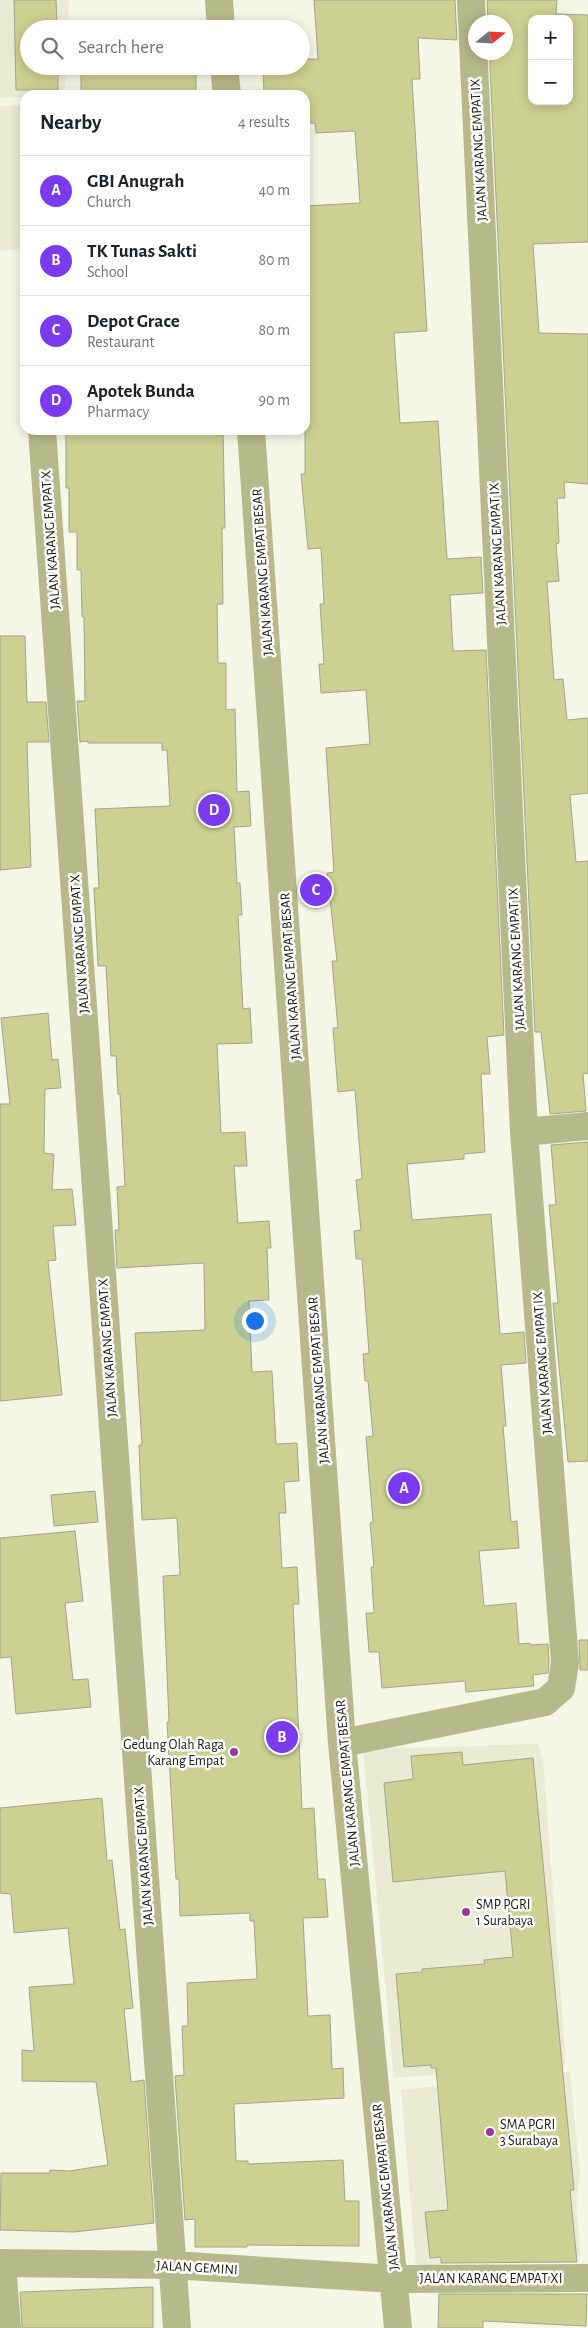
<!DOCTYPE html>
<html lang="en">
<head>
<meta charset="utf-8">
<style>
  body { margin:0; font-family:"Alegreya Sans",sans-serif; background:#f2f2f2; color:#202124 }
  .controls { position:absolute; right:15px; top:15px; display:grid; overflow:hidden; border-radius:10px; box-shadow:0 2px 12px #0003 }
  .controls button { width:45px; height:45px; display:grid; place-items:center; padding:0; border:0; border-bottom:1px solid #e0e0e0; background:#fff; color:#202124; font:25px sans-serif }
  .compass { position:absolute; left:468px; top:15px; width:45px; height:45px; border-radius:50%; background:#fff; box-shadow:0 2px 12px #0003; rotate:72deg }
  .you { position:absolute; left:254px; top:1320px; width:18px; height:18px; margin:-12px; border:4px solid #fff; border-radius:50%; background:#1a73e8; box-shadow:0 0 0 8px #1a73e833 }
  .badge { display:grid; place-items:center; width:32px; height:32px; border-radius:50%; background:#7c3aed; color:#fff; font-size:16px; font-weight:700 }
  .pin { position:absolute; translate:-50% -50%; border:2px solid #fff; box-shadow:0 1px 5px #0006 }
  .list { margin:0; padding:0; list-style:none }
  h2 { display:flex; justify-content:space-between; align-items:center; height:65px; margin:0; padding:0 20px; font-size:21px }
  h2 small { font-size:16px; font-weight:400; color:#757577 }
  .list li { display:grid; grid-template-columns:32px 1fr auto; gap:15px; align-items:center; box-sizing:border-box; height:70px; padding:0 20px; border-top:1px solid #e0e0e0 }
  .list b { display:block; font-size:19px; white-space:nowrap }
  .list p { margin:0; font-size:16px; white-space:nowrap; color:#757577 }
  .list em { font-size:16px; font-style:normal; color:#757577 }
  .icon { flex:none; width:28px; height:28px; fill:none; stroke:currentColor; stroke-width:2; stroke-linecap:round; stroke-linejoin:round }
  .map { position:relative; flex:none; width:588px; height:2328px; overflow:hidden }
  .search { position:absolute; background:#fff; box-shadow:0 2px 12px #0003; left:20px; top:20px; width:290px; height:55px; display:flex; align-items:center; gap:12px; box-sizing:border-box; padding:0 18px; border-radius:28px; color:#757577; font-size:19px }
  .panel { position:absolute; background:#fff; box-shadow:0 2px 12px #0003; left:20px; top:90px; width:290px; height:345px; border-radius:15px }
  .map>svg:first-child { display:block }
  .built { fill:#e9ecd2 }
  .building { fill:#cad191; stroke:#a2a493; fill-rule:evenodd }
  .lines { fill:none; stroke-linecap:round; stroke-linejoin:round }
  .minor { stroke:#b5ba8a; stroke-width:28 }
  .poi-dot { fill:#9e389c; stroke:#fff; stroke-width:2 }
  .labels { text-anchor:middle; stroke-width:5; stroke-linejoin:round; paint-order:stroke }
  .street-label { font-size:14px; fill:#181913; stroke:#fff }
  .poi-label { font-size:14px; fill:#181913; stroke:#fff; text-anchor:start }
</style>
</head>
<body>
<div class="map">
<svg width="588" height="2328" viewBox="0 0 588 2328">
  <rect width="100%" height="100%" fill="#f4f7e5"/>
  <path class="built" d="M0 0H69L68 29H29V66H66L65 95H25V97L0 98Z
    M25 105V248L0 251V106Z
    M538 1744 543 1759 566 2065 394 2078 363 1749Z
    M570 2072 580 2175 576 2198 580 2255 416 2266 401 2090Z"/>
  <path class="building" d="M14 0H56L57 29H29V66H58V90H16Z
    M314 0H455L457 40 418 38 420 79H412L427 331 394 333 400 423 438 421 447 559 481 557 483 593 450 595 453 651 486 650 504 1035 487 1037 490 1074H481L485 1152 464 1154V1159L407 1164 412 1220 491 1214 500 1334 524 1332 526 1363 501 1365 506 1426H503L511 1522 517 1521 519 1548 479 1551 484 1606 516 1603 519 1644 530 1643V1645L548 1644 549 1662 548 1673 533 1675 534 1686 466 1692 465 1681 382 1688 379 1652H369L366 1613H374L371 1567H374L370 1523 373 1522 366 1437 373 1436 368 1381H365L363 1354 369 1353 362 1259H356L354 1231 361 1230 356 1180 362 1179 355 1090 338 1092 333 1028H338L332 961H337L327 873 334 872 326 748 370 744 366 690 321 693 319 664H324L320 604H324L321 548 308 549 301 474H305V206L360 203 355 131 316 133 315 123H305V95H264L263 66H301V59H318Z
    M487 0H557L556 14 588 15V242L533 244 539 333 588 334V484L564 482 565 498H557L559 543 556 544 559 581 547 582 554 680 563 679 567 720 588 718V793L570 795 576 862 588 861V1073L583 1074 586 1111 550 1114 541 1032H535L490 68V52H506V22H488ZM532 19H569V101H532Z
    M81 66H196V92L81 94Z
    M66 430H223L225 528H222L223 604H217L218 663H226V710L235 709 237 792 249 791 251 826 234 827 237 883H240L242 915H238L243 1009 250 1008 252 1043 217 1044 221 1133 245 1132 247 1166H234L238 1223 269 1221 271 1248H267L269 1300 249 1301 252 1372 272 1371 276 1444 297 1443 299 1481 284 1482 286 1513H279L282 1568 297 1567 299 1604H293L302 1809 314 1808 318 1879H325L328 1917 303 1918 308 2016 330 2015 332 2069 343 2068 344 2098 234 2104 236 2161H248V2164L343 2160 345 2201H359V2246L247 2245V2247H195V2219L185 2220 175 2076 184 2075 182 2026H188L187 1983 257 1979 254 1921H250V1913L180 1916 179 1879H176L167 1722H169L163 1576 180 1575 177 1518 142 1520 139 1445H142L135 1333 205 1330 204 1263 117 1268 115 1230H119L117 1187 125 1186 120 1094H118L116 1056H111L106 966H98L94 888H99L95 809 170 806 167 750H162V743H88V741L80 742 77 701H85L84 617H82L81 570H77V532H69V488H66Z
    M0 636H25L27 702H46L49 742H27L31 867 0 870Z
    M48 1013 52 1060 58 1059 61 1088 45 1089 44 1153 54 1154 52 1190 72 1189 76 1225 53 1226 56 1260 48 1261 62 1395 0 1401V1104H10L1 1018Z
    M588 1142V1461L568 1462 553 1303H558L549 1205H556L551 1145Z
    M95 1491 98 1522 54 1526 51 1495Z
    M75 1531 83 1601 65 1603 73 1680 88 1679 91 1707 16 1714 11 1657 0 1658V1538Z
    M579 1640H588V1670H580Z
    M462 1752 463 1765 533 1758 574 2190H570L577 2262 441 2263V2257L430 2258 425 2212 448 2210 436 2068H431V2065L404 2067 396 1974 422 1972V1969L485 1964 484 1960 513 1957 505 1871 393 1882 384 1783 413 1779 411 1756Z
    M102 1798 107 1861 112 1860 120 1930 125 1929 133 2008 124 2009 131 2082 144 2080 154 2223 74 2232 0 2230 1 2173H50V2170L69 2171 108 2165 96 2082 22 2081V2050L34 2051 29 1987 74 1984 68 1928 14 1933 11 1894 0 1893V1808Z
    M153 2287V2328H22L20 2292Z
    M439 2294H587L586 2326 483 2321V2328H438Z"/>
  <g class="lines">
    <path class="minor" d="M219 0 221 29
      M224 66 227 95
      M42 430 177 2328
      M251 430 342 1743 398 2328
      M524 1132 588 1126
      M342 1743 545 1702 561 1688 565 1663 524 1132 471 0
      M0 2263 172 2265 394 2279 588 2278
      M2 2263 7 2328"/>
  </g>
  <g class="poi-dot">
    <circle cx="234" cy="1752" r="5"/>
    <circle cx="466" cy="1912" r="5"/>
    <circle cx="490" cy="2132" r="5"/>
  </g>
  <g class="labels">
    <g class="street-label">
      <text transform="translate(478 150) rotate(-93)" y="5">JALAN KARANG EMPAT IX</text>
      <text transform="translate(50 540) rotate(-94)" y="5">JALAN KARANG EMPAT X</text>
      <text transform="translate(497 554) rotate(-93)" y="5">JALAN KARANG EMPAT IX</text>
      <text transform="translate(262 572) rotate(-94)" y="5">JALAN KARANG EMPAT BESAR</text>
      <text transform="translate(79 944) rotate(-94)" y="5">JALAN KARANG EMPAT X</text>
      <text transform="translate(516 959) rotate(-93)" y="5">JALAN KARANG EMPAT IX</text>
      <text transform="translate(290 976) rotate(-94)" y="5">JALAN KARANG EMPAT BESAR</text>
      <text transform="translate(107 1348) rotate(-94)" y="5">JALAN KARANG EMPAT X</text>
      <text transform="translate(542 1363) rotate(-94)" y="5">JALAN KARANG EMPAT IX</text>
      <text transform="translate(318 1380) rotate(-94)" y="5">JALAN KARANG EMPAT BESAR</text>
      <text transform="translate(347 1783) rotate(-95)" y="5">JALAN KARANG EMPAT BESAR</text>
      <text transform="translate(143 1856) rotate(-94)" y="5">JALAN KARANG EMPAT X</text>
      <text transform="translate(385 2187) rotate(-96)" y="5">JALAN KARANG EMPAT BESAR</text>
      <text transform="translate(197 2267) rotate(3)" y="5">JALAN GEMINI</text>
      <text x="491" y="2283">JALAN KARANG EMPAT XI</text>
    </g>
    <g class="poi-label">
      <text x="224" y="1749" text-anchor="end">Gedung Olah Raga<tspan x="224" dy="16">Karang Empat</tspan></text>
      <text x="476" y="1909">SMP PGRI<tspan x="476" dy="16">1 Surabaya</tspan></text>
      <text x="500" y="2129">SMA PGRI<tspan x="500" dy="16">3 Surabaya</tspan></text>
    </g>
  </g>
</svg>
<div class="controls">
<button>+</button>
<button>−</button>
</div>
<svg class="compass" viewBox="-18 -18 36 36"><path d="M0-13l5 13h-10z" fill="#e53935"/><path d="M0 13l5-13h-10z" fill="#757577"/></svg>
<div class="you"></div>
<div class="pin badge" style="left:404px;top:1488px">A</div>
<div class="pin badge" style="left:282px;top:1737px">B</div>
<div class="pin badge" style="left:316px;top:890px">C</div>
<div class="pin badge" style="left:214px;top:810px">D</div>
<div class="search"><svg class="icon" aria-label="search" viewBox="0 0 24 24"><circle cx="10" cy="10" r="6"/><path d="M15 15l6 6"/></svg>Search here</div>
<section class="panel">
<h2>Nearby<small>4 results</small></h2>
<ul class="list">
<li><span class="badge">A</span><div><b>GBI Anugrah</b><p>Church</p></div><em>40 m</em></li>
<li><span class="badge">B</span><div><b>TK Tunas Sakti</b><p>School</p></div><em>80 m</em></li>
<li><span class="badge">C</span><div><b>Depot Grace</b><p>Restaurant</p></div><em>80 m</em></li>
<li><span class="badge">D</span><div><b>Apotek Bunda</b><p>Pharmacy</p></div><em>90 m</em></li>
</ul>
</section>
</div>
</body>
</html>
